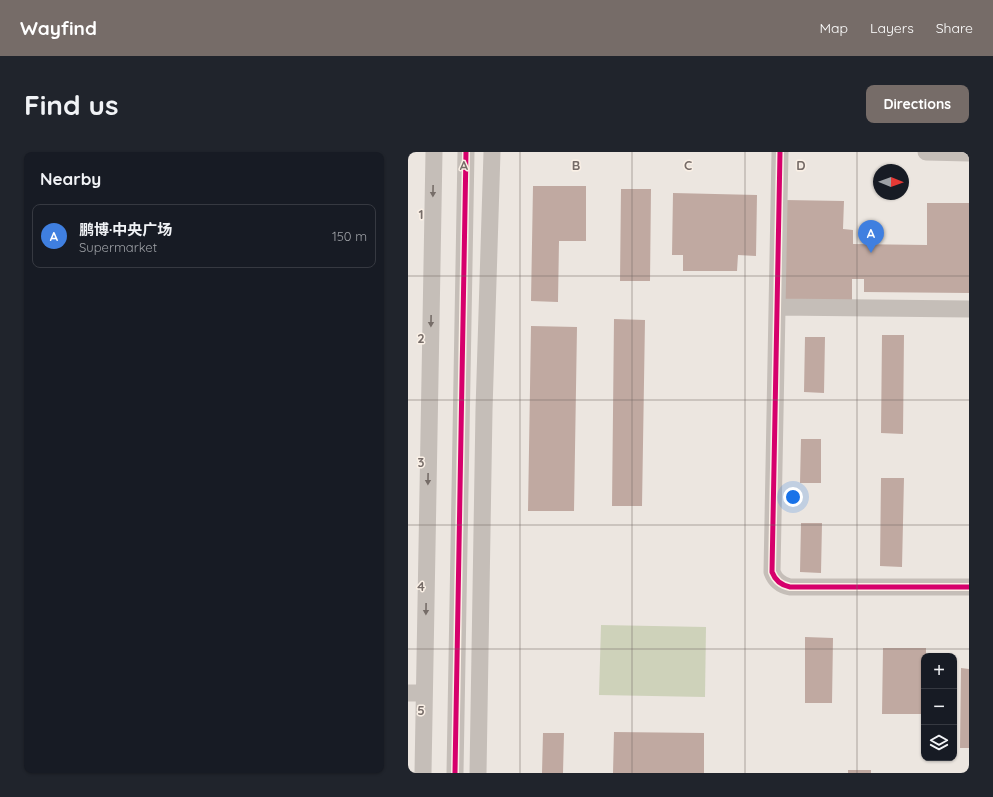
<!DOCTYPE html>
<html lang="en">
<head>
<meta charset="utf-8">
<style>
  body { margin:0; font-family:Quicksand,"Noto Sans SC",sans-serif; background:#20242c; color:#f1f3f6 }
  .controls { position:absolute; right:12px; bottom:12px; display:grid; overflow:hidden; border-radius:8px; box-shadow:0 1px 3px #0004 }
  .controls button { width:36px; height:36px; display:grid; place-items:center; padding:0; border:0; border-bottom:1px solid #363941; background:#171b24; color:#f1f3f6; font:20px sans-serif }
  .compass { position:absolute; left:465px; top:12px; width:36px; height:36px; border-radius:50%; background:#171b24; box-shadow:0 1px 3px #0004; rotate:91deg }
  .you { position:absolute; left:385px; top:345px; width:14px; height:14px; margin:-10px; border:3px solid #fff; border-radius:50%; background:#1a73e8; box-shadow:0 0 0 6px #1a73e833 }
  .badge { display:grid; place-items:center; width:26px; height:26px; border-radius:50%; background:#766c68; color:#fff; font-size:13px; font-weight:700 }
  .pin { position:absolute; translate:-50% -33px; filter:drop-shadow(0 1px 2px #0008) }
  .pin::after { content:''; position:absolute; top:21px; width:14px; height:12px; background:inherit; clip-path:polygon(0 0,100% 0,50% 100%) }
  .list { margin:0; padding:0; list-style:none }
  h2 { display:flex; justify-content:space-between; align-items:center; height:52px; margin:0; padding:0 16px; font-size:17px }
  h2 small { font-size:13px; font-weight:400; color:#9ea1a6 }
  .list li { display:grid; grid-template-columns:26px 1fr auto; gap:12px; align-items:center; box-sizing:border-box; height:64px; margin:0 8px 8px; padding:0 8px; border:1px solid #363941; border-radius:8px }
  .list b { display:block; font-size:15px; white-space:nowrap }
  .list p { margin:0; font-size:13px; white-space:nowrap; color:#9ea1a6 }
  .list em { font-size:13px; font-style:normal; color:#9ea1a6 }
  .icon { flex:none; width:22px; height:22px; fill:none; stroke:currentColor; stroke-width:2; stroke-linecap:round; stroke-linejoin:round }
  .map { position:relative; flex:none; width:561px; height:621px; overflow:hidden; border-radius:8px }
  header { display:flex; align-items:center; gap:24px; box-sizing:border-box; height:56px; padding:0 20px; background:#766c68; color:#fff }
  header strong { font-size:19px }
  nav { display:flex; gap:22px; margin-inline-start:auto; font-size:14px }
  .intro { display:flex; align-items:center; justify-content:space-between; box-sizing:border-box; height:96px; padding:0 24px }
  h1 { margin:0; font-size:28px }
  .button { padding:10px 18px; border-radius:8px; background:#766c68; color:#fff; font-size:14px; font-weight:700 }
  main { display:flex; gap:24px; padding:0 24px }
  aside { flex:1; background:#171b24; border-radius:8px; box-shadow:0 1px 3px #0004 }
  .map>svg:first-child { display:block }
  .green { fill:#ced2ba }
  .building { fill:#c0a9a1 }
  .lines { fill:none; stroke-linecap:round; stroke-linejoin:round }
  .minor { stroke:#c5beb8; stroke-width:17 }
  .cycleway-casing { stroke:#faf0e6; stroke-width:8 }
  .cycleway { stroke:#d6006c; stroke-width:5 }
  .oneway { fill:#766d68 }
  .grid { fill:none; stroke:#766c68; stroke-width:1; stroke-opacity:0.55 }
  .grid-label { font-size:13px; text-anchor:middle; font-weight:bold; fill:#766c68; stroke:#faf0e6; stroke-width:3; stroke-linejoin:round; paint-order:stroke }
</style>
</head>
<body>
<header>
<strong>Wayfind</strong>
<nav><a>Map</a><a>Layers</a><a>Share</a></nav>
</header>
<div class="intro"><h1>Find us</h1><a class="button">Directions</a></div>
<main>
<aside>
<h2>Nearby<small></small></h2>
<ul class="list">
<li><span class="badge" style="background:#3f7fe0">A</span><div><b>鹏博·中央广场</b><p>Supermarket</p></div><em>150 m</em></li>
</ul>
</aside>
<div class="map">
<svg width="561" height="621" viewBox="0 0 561 621">
  <rect width="100%" height="100%" fill="#ece6e0"/>
  <path class="green" d="M193 473 298 475 297 545 191 543Z"/>
  <path class="building" d="M125 34H178V89H151L150 150 123 149Z
    M213 37H243L242 129H212Z
    M265 41 349 43 348 104 330 103 329 119H275V103H264Z
    M377 48 436 49 435 77 445 78V92L519 93V51H561V141L456 140V127H444V150L375 149Z
    M206 167 237 168 234 354H204Z
    M123 174 169 175 166 359H120Z
    M474 183H496L495 282 473 281Z
    M397 185H417L416 241 396 240Z
    M393 287H413V331H392Z
    M473 326H496L494 415 472 414Z
    M393 371H414L413 421 392 420Z
    M397 485 425 486 424 551H397Z
    M475 496H518V504H516V562H474Z
    M553 516 561 517V596H552Z
    M206 580 296 581V621H205Z
    M135 581H156L155 621H134Z
    M440 618H463V621H440Z"/>
  <g class="lines">
    <path class="minor" d="M372 0 364 420C367 428 372 433 382 435H561
      M518 0 561 1
      M369 155 561 157
      M0 541H16
      M15 621 26 0
      M47 621 58 0
      M70 621 76 258 84 0"/>
    <g class="cycleway-casing">
      <path id="cycleway" d="M372 0 364 420C367 428 372 433 382 435H561
        M47 621 58 0"/>
    </g>
    <use href="#cycleway" class="cycleway"/>
  </g>
  <defs><path id="oneway-solid" d="M-6-.8H1V-3.2L6.5 0L1 3.2V.8H-6Z"/></defs>
  <g class="oneway">
    <use href="#oneway-solid" transform="translate(25 39) rotate(91)"/>
    <use href="#oneway-solid" transform="translate(23 169) rotate(91)"/>
    <use href="#oneway-solid" transform="translate(20 327) rotate(91)"/>
    <use href="#oneway-solid" transform="translate(18 457) rotate(91)"/>
  </g>
  <path class="grid" d="M112 0V621M224 0V621M337 0V621M449 0V621M0 124H561M0 248H561M0 373H561M0 497H561"/>
  <g class="grid-label">
    <text x="56" y="18">A</text>
    <text x="168" y="18">B</text>
    <text x="280" y="18">C</text>
    <text x="393" y="18">D</text>
    <text x="13" y="67">1</text>
    <text x="13" y="191">2</text>
    <text x="13" y="315">3</text>
    <text x="13" y="439">4</text>
    <text x="13" y="563">5</text>
  </g>
</svg>
<div class="controls">
<button>+</button>
<button>−</button>
<button><svg class="icon" aria-label="layers" viewBox="0 0 24 24"><path d="M12 4l9 5-9 5-9-5zM3 14l9 5 9-5"/></svg></button>
</div>
<svg class="compass" viewBox="-18 -18 36 36"><path d="M0-13l5 13h-10z" fill="#e53935"/><path d="M0 13l5-13h-10z" fill="#9ea1a6"/></svg>
<div class="you"></div>
<div class="pin badge" style="left:463px;top:101px;background:#3f7fe0">A</div>
</div>
</main>
</body>
</html>
